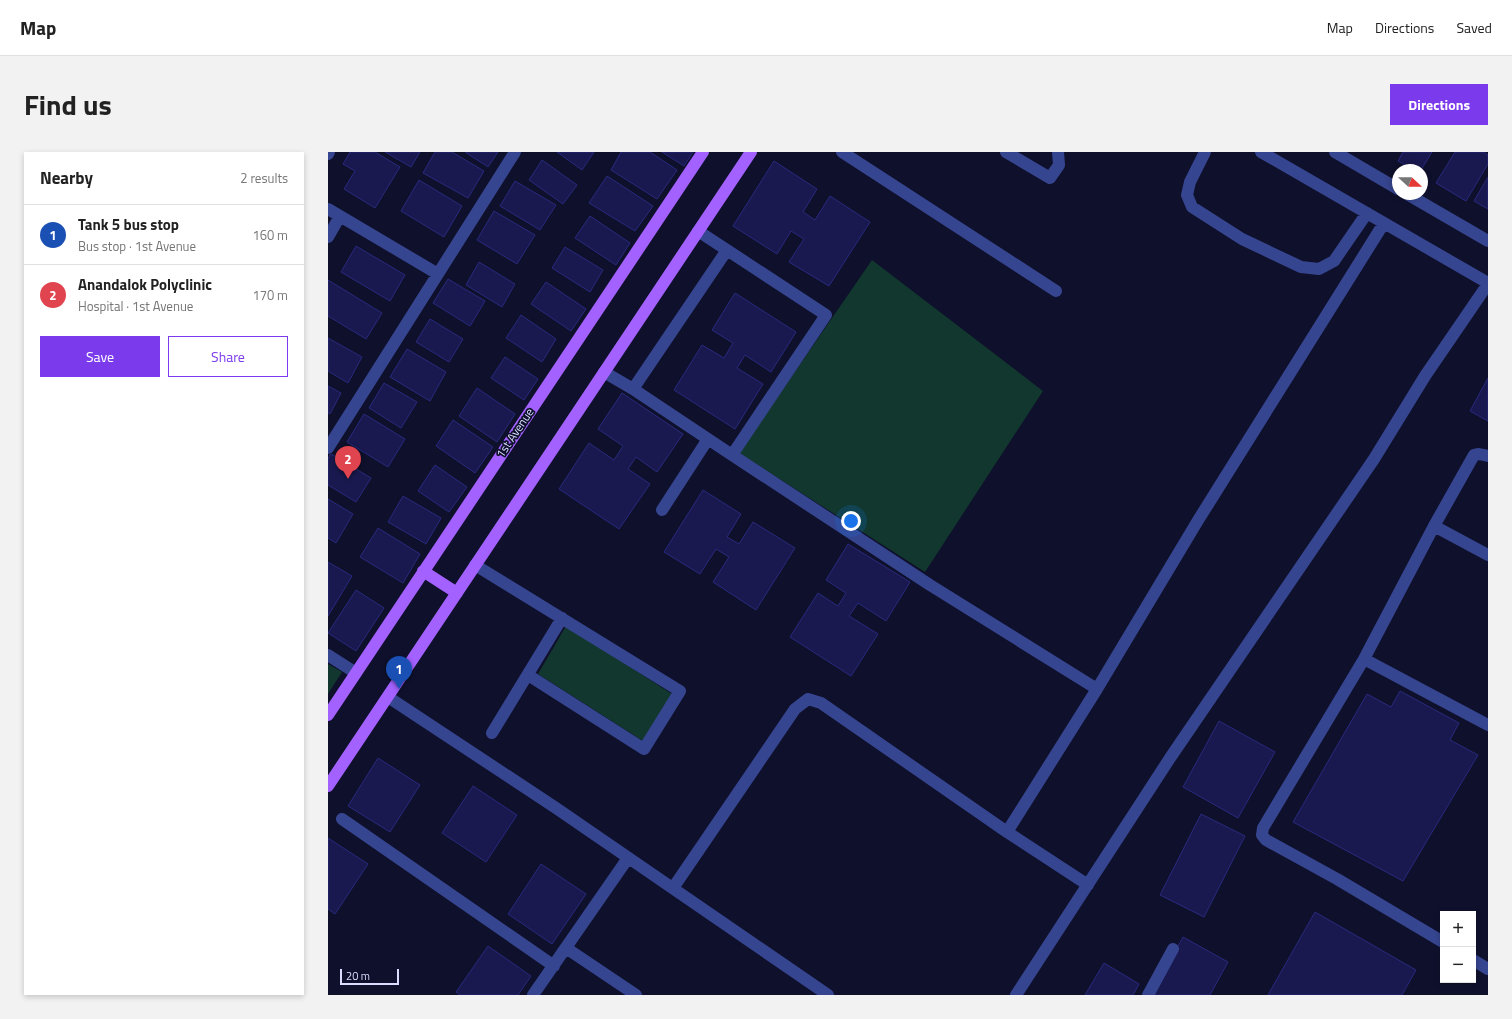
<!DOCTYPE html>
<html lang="en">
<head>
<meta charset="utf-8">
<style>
  body { margin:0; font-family:"Titillium Web",sans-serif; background:#f2f2f2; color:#222 }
  .controls { position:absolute; right:12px; bottom:12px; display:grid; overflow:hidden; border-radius:0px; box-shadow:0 2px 6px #0003 }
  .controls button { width:36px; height:36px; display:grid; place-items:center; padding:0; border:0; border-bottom:1px solid #e0e0e0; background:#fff; color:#222; font:20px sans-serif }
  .compass { position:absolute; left:1064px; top:12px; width:36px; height:36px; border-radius:50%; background:#fff; box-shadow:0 2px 6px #0003; rotate:111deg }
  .scale { position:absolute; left:12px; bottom:10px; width:59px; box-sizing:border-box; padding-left:4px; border:2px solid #daddff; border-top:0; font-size:11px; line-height:14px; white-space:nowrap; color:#daddff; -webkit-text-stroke:3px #0f102c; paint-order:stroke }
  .you { position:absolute; left:523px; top:369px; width:14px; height:14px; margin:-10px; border:3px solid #fff; border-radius:50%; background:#1a73e8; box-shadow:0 0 0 6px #1a73e833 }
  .badge { display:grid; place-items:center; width:26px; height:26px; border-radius:50%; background:#7c3aed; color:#fff; font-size:13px; font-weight:700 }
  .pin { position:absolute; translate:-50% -33px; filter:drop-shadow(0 1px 2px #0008) }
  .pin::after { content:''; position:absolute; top:21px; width:14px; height:12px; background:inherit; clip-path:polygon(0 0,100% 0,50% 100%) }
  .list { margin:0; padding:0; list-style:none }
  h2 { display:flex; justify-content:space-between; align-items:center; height:52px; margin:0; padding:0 16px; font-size:17px }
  h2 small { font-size:13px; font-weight:400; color:#767676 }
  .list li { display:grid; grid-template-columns:26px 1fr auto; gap:12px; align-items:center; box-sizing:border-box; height:60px; padding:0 16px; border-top:1px solid #e0e0e0 }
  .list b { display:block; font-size:15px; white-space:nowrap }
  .list p { margin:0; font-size:13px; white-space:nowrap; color:#767676 }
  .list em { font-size:13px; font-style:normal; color:#767676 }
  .actions { display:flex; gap:8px; padding:12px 16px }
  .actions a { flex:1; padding:9px 0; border:1px solid #7c3aed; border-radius:0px; text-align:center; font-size:14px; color:#7c3aed }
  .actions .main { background:#7c3aed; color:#fff }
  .map { position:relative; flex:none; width:1160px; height:843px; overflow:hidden; border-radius:0px }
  header { display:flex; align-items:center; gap:24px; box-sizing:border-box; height:56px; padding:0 20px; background:#fff; border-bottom:1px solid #e0e0e0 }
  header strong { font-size:19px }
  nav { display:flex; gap:22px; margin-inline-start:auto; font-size:14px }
  .intro { display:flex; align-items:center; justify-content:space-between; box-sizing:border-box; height:96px; padding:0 24px }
  h1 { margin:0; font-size:28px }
  .button { padding:10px 18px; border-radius:0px; background:#7c3aed; color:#fff; font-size:14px; font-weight:700 }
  main { display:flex; gap:24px; padding:0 24px }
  aside { flex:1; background:#fff; border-radius:0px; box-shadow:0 2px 6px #0003 }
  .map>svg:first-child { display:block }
  .green { fill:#11372e }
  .building { fill:#19194f; stroke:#292a7d }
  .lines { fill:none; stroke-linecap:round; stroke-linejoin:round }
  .minor { stroke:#36458f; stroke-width:12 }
  .major { stroke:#a361ff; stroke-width:12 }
  .labels { text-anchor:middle; stroke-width:3.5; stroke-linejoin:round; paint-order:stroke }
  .street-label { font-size:12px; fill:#daddff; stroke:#0f102c }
</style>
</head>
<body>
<header>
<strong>Map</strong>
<nav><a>Map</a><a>Directions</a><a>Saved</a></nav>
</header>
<div class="intro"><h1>Find us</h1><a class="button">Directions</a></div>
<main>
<aside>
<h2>Nearby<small>2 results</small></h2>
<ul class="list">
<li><span class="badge" style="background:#1a4fb4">1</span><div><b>Tank 5 bus stop</b><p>Bus stop · 1st Avenue</p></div><em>160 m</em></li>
<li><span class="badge" style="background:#e0444e">2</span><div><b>Anandalok Polyclinic</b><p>Hospital · 1st Avenue</p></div><em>170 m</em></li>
</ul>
<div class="actions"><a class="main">Save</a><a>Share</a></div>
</aside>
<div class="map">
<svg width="1160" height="843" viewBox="0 0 1160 843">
  <rect width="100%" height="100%" fill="#0f102c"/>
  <path class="green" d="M544 108 715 239 597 420 411 301Z
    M238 474 344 542 315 589 210 522Z
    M0 512 14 520 0 542Z"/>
  <path class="building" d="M22 0H47L72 15 47 56 16 37 27 19 15 12Z
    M57 0H92L83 15Z
    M107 0H124L156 19 140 46 95 21Z
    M137 0H170L160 15Z
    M229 0H266L254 18Z
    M293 0H322L349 18 329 47 283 18Z
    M334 0H365L356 14Z
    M1075 0H1104L1093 18H1086L1070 9Z
    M1127 0H1156L1160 3V12L1138 49 1108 31Z
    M214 8 249 33 235 52 201 28Z
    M446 9 489 37 475 60 487 68 502 44 542 70 501 134 461 110 476 87 463 79 449 102 405 74Z
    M279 24 325 54 307 79 261 51Z
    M1160 25V57L1146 49Z
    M91 28 134 54 116 85 73 59Z
    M187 29 228 53 212 78 172 54Z
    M166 59 207 83 189 112 149 88Z
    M262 64 302 91 288 113 247 86Z
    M28 94 77 123 62 149 13 120Z
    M237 95 275 118 262 140 224 116Z
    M151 110 187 132 174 155 138 133Z
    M120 127 157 149 142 174 105 151Z
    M0 128 54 161 38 187 0 164Z
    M218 130 258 157 243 179 203 152Z
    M407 141 468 180 443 220 417 203 409 216 435 232 407 277 346 238 374 193 396 206 405 191 384 178Z
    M193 163 228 187 214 210 178 186Z
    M102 167 135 187 121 210 88 190Z
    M0 186 34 205 20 231 0 219Z
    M79 197 118 220 102 249 62 225Z
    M177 205 210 227 196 248 163 226Z
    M1160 226V269L1142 259Z
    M56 231 89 250 73 276 41 256Z
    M0 234 13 241 2 262 0 261Z
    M149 236 187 262 169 290 131 264Z
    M294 241 355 282 329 320 308 305 300 317 322 332 291 377 231 337 261 291 286 308 295 294 270 277Z
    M36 262 77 287 60 315 19 290Z
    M125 268 165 295 147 321 108 294Z
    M3 302 43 326 28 350 0 333V306Z
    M107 313 139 335 121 360 90 339Z
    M375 338 413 362 399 385 411 392 425 370 467 396 428 458 385 430 401 405 388 397 372 422 336 400Z
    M75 344 113 366 98 392 60 370Z
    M0 347 25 362 8 391 0 386Z
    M50 376 92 402 75 431 32 405Z
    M520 392 582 430 558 469 530 451 521 464 550 482 523 524 462 485 490 441 510 454 518 441 498 428Z
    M0 410 24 424 0 464Z
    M28 438 56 456 28 499 0 481Z
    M1072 539 1131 571 1122 588 1150 603 1075 729 965 670 1039 542 1063 555Z
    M891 569 947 600 910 666 855 635Z
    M50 606 92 633 62 680 20 654Z
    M145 634 189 663 158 710 114 681Z
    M873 662 917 684 876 765 832 743Z
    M0 686 40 712 7 762 0 757Z
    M213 712 258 742 224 792 180 762Z
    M987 760 1088 818 1074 843H940Z
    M855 785 900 810 882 843H823Z
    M160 794 203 824 190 843H132L128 840Z
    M776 811 811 832 805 843H757Z"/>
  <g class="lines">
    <path class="minor" d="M514 0 728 139
      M678 0 722 26 731 13 730 0
      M877 0 862 30 859 43 864 55 914 87 973 115 991 117 1006 109 1039 61
      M933 0 1160 131
      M1007 0 1070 37
      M0 2 1 0
      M1079 42 1160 89
      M0 57 110 122
      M370 79 498 163 404 303 602 433 769 537
      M0 85 12 64
      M276 220 305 237
      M380 287 305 237 399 98
      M0 296 187 0
      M334 358 380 287 404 303
      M1106 374 1160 403
      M147 413 352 539 316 597 200 523
      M0 503 28 521
      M1036 507 1160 573
      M60 545 228 656 500 843
      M164 581 234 466
      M14 667 226 814
      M679 680 769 537 869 370 1056 71
      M345 736 467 557 480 547 493 551 679 680 760 733
      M1115 790 1009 727 938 688 934 683 935 676 1036 507 1106 374 1146 303 1151 302 1160 304
      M238 796 308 843
      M1145 808 1160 817
      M205 843 300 706
      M688 843 842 606 1046 307 1097 224 1160 132
      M820 843 845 797"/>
    <path class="major" d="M95 419 129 441
      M0 563 375 0
      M0 634 423 0"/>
  </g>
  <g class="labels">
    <g class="street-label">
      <text transform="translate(187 281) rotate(-56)" y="4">1st Avenue</text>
    </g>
  </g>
</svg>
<div class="controls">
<button>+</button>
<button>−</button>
</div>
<svg class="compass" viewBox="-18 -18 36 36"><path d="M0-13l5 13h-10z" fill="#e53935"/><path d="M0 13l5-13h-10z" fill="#767676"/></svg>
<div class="scale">20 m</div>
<div class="you"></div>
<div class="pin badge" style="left:71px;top:537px;background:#1a4fb4">1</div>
<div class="pin badge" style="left:20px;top:327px;background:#e0444e">2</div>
</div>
</main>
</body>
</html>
